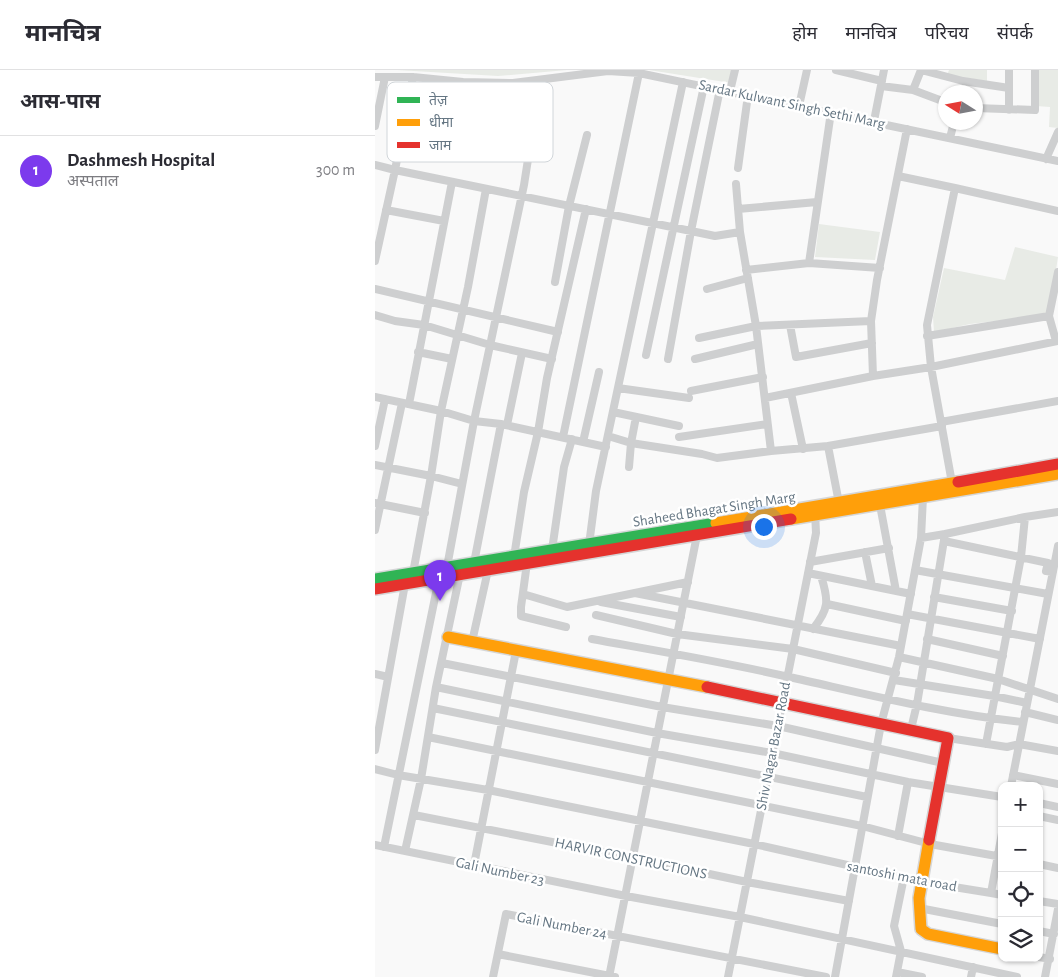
<!DOCTYPE html>
<html lang="hi">
<head>
<meta charset="utf-8">
<style>
  body { margin:0; font-family:"Alegreya Sans","Noto Sans Devanagari",sans-serif; background:#f7f7f7; color:#2b2b33 }
  .controls { position:absolute; right:15px; bottom:15px; display:grid; overflow:hidden; border-radius:10px; box-shadow:0 1px 4px #0004 }
  .controls button { width:45px; height:45px; display:grid; place-items:center; padding:0; border:0; border-bottom:1px solid #e1e1e2; background:#fff; color:#2b2b33; font:25px sans-serif }
  .compass { position:absolute; left:563px; top:15px; width:45px; height:45px; border-radius:50%; background:#fff; box-shadow:0 1px 4px #0004; rotate:281deg }
  .you { position:absolute; left:388px; top:456px; width:18px; height:18px; margin:-12px; border:4px solid #fff; border-radius:50%; background:#1a73e8; box-shadow:0 0 0 8px #1a73e833 }
  .badge { display:grid; place-items:center; width:32px; height:32px; border-radius:50%; background:#7c3aed; color:#fff; font-size:16px; font-weight:700 }
  .pin { position:absolute; translate:-50% -41px; filter:drop-shadow(0 1px 2px #0008) }
  .pin::after { content:''; position:absolute; top:26px; width:18px; height:15px; background:inherit; clip-path:polygon(0 0,100% 0,50% 100%) }
  .list { margin:0; padding:0; list-style:none }
  h2 { display:flex; justify-content:space-between; align-items:center; height:65px; margin:0; padding:0 20px; font-size:21px }
  h2 small { font-size:16px; font-weight:400; color:#7c7c81 }
  .list li { display:grid; grid-template-columns:32px 1fr auto; gap:15px; align-items:center; box-sizing:border-box; height:70px; padding:0 20px; border-top:1px solid #e1e1e2 }
  .list b { display:block; font-size:19px; white-space:nowrap }
  .list p { margin:0; font-size:16px; white-space:nowrap; color:#7c7c81 }
  .list em { font-size:16px; font-style:normal; color:#7c7c81 }
  .icon { flex:none; width:28px; height:28px; fill:none; stroke:currentColor; stroke-width:2; stroke-linecap:round; stroke-linejoin:round }
  .map { position:relative; flex:none; width:683px; height:907px; overflow:hidden }
  header { display:flex; align-items:center; gap:30px; box-sizing:border-box; height:70px; padding:0 25px; background:#fff; border-bottom:1px solid #e1e1e2 }
  header strong { font-size:24px }
  nav { display:flex; gap:28px; margin-inline-start:auto; font-size:18px }
  main { display:flex }
  aside { flex:1; background:#fff }
  .map>svg:first-child { display:block }
  .green { fill:#e8ebe6 }
  .lines { fill:none; stroke-linecap:round; stroke-linejoin:round }
  .fast-casing { stroke:#d5d6d7; stroke-width:14 }
  .slow-casing { stroke:#d5d6d7; stroke-width:14 }
  .jam-casing { stroke:#d5d6d7; stroke-width:14 }
  .street { stroke:#cecfd0; stroke-width:8 }
  .fast { stroke:#30b455; stroke-width:11 }
  .slow { stroke:#ff9f0a; stroke-width:11 }
  .jam { stroke:#e5322d; stroke-width:11 }
  .labels { text-anchor:middle; stroke-width:5; stroke-linejoin:round; paint-order:stroke }
  .street-label { font-size:15px; fill:#657683; stroke:#fff }
  .key { fill:#fff; stroke:#d1d6da; stroke-width:1 }
  .key-label { font-size:14px; fill:#657683 }
</style>
</head>
<body>
<header>
<strong>मानचित्र</strong>
<nav><a>होम</a><a>मानचित्र</a><a>परिचय</a><a>संपर्क</a></nav>
</header>
<main>
<aside>
<h2>आस-पास<small></small></h2>
<ul class="list">
<li><span class="badge">1</span><div><b>Dashmesh Hospital</b><p>अस्पताल</p></div><em>300 m</em></li>
</ul>
</aside>
<div class="map">
<svg width="683" height="907" viewBox="0 0 683 907">
  <rect width="100%" height="100%" fill="#f9f9f9"/>
  <path class="green" d="M22 0H192L123 6Z
    M274 0H359L356 13Z
    M574 0H612V11L572 5Z
    M660 0H683V58L674 57 675 37 661 36Z
    M444 154 505 162 500 190 440 187Z
    M640 177 683 187 674 245 595 254 559 262 558 247 569 198 630 210Z"/>
  <g class="lines">
    <g class="fast-casing">
      <path id="fast" d="M0 509 341 453"/>
    </g>
    <g class="slow-casing">
      <path id="slow" d="M416 449 683 404
        M341 453 583 412
        M73 567 332 617
        M554 770 544 828 546 859 553 864 627 879"/>
    </g>
    <g class="jam-casing">
      <path id="jam" d="M583 412 683 394
        M0 519 416 449
        M332 617 573 668 554 770"/>
    </g>
    <path class="street" d="M461 0 507 11
      M546 0 588 11 634 18
      M634 0V40
      M0 7H38L88 12 138 13 233 1 264 3 683 91
      M38 7 20 100 316 161 340 166 365 162
      M506 16 538 20 546 0
      M538 20 570 32
      M355 21 360 0
      M424 36 432 0
      M600 38 660 40V0
      M499 51 509 0
      M0 56 10 7
      M532 59 502 210 496 251 498 306 556 297 683 271
      M575 68 579 52
      M671 89 683 62
      M0 95 20 100 0 191
      M363 98 373 25
      M523 106 580 118 552 255 556 297 577 413
      M361 114 365 162 381 256 396 381
      M580 118 683 141
      M363 139 442 132
      M11 140 69 151
      M434 193 456 42
      M371 200 434 193 505 198
      M180 212 194 136 212 65
      M0 219 183 262
      M332 219 373 208
      M0 245 20 251 49 255 115 275 177 289
      M415 255 421 287 497 273
      M552 266 674 246
      M324 268 381 256 496 251
      M681 271 674 246 683 202
      M43 282 77 289
      M271 285 329 16
      M293 289 316 161 345 19
      M320 289 383 274
      M243 318 314 328
      M316 321 388 307
      M416 323 428 379
      M0 327 66 341 99 351 126 354 231 377
      M390 328 498 306
      M34 334 77 112
      M238 342 304 356
      M566 352 683 331
      M132 355 147 283
      M233 366 256 373 327 384 342 388 396 381 453 376 567 356
      M188 367 264 3
      M304 367 392 354
      M208 372 224 302
      M0 376 10 329
      M453 376 464 433
      M0 395 56 406 87 414
      M254 397 256 373 261 347
      M0 433 50 443
      M505 435 521 521
      M0 460 27 333
      M570 464 650 447 683 442
      M569 471 673 493 671 501 678 502
      M214 475 221 421 308 12
      M177 480 189 397 197 369
      M490 482 497 516
      M139 487 149 422 163 362 172 308 211 139
      M435 492 514 478
      M99 493 126 354
      M152 493 146 537V546L191 557
      M72 497 99 351 149 115 159 51 160 32 158 11
      M540 500 673 524
      M38 503 56 406 66 341 93 217 111 119
      M433 503 536 524
      M260 523 526 576
      M148 524 192 537 313 512
      M559 527 637 541
      M226 532 306 547
      M452 534 531 551
      M532 544 665 569
      M221 545 302 564 418 579 521 603
      M438 559C454 539 454 531 446 506
      M217 569C283 581 349 592 414 607 491 624 569 644 648 652
      M552 569 628 586
      M97 572 113 500
      M524 587 623 609 683 629
      M67 593 287 637 403 656 568 693
      M0 604 13 607
      M519 610 619 626 652 633
      M61 617 282 663 397 683 533 712 627 727
      M58 638 492 727
      M650 642 683 650
      M536 659 542 634 570 464 546 468
      M53 667 487 756 555 774 627 787
      M573 668 632 677 644 674 683 681
      M611 674 646 487 650 447
      M0 680 30 514
      M0 699 23 705 113 720 379 774 548 812 616 823 627 763
      M638 705 683 714
      M636 716 683 476
      M664 733 683 737
      M39 745 259 788 372 812 474 831
      M664 746 683 750
      M523 766 533 712
      M0 775 251 826 365 847 642 907
      M9 777 64 508
      M30 781 46 709 61 617 85 504
      M664 794 683 798
      M99 795 141 581
      M616 823 627 825
      M664 831 683 834
      M544 838 627 854
      M664 861 679 864
      M123 884 240 907
      M664 887 675 889
      M522 902 547 907
      M118 907 131 844 451 907
      M234 907 322 465
      M353 907 441 463 440 442
      M460 907 506 654 524 587 546 468 548 427
      M521 907 526 881 519 856 529 807
      M596 907 598 897
      M670 907 683 839"/>
    <use href="#fast" class="fast"/>
    <use href="#slow" class="slow"/>
    <use href="#jam" class="jam"/>
  </g>
  <g class="labels">
    <g class="street-label">
      <text transform="translate(417 34) rotate(12)" y="5">Sardar Kulwant Singh Sethi Marg</text>
      <text transform="translate(339 439) rotate(-9)" y="5">Shaheed Bhagat Singh Marg</text>
      <text transform="translate(398 676) rotate(-79)" y="5">Shiv Nagar Bazar Road</text>
      <text transform="translate(256 788) rotate(12)" y="5">HARVIR CONSTRUCTIONS</text>
      <text transform="translate(125 801) rotate(12)" y="5">Gali Number 23</text>
      <text transform="translate(527 806) rotate(11)" y="5">santoshi mata road</text>
      <text transform="translate(187 855) rotate(11)" y="5">Gali Number 24</text>
    </g>
  </g>
  <rect x="12" y="12" width="166" height="80" rx="8" class="key"/>
  <rect x="22" y="27" width="23" height="6" fill="#30b455"/>
  <rect x="22" y="49" width="23" height="7" fill="#ff9f0a"/>
  <rect x="22" y="72" width="23" height="6" fill="#e5322d"/>
  <g class="key-label">
    <text x="54" y="35">तेज़</text>
    <text x="54" y="57">धीमा</text>
    <text x="54" y="80">जाम</text>
  </g>
</svg>
<div class="controls">
<button>+</button>
<button>−</button>
<button><svg class="icon" aria-label="locate" viewBox="0 0 24 24"><circle cx="12" cy="12" r="6"/><path d="M12 2v4M12 18v4M2 12h4M18 12h4"/></svg></button>
<button><svg class="icon" aria-label="layers" viewBox="0 0 24 24"><path d="M12 4l9 5-9 5-9-5zM3 14l9 5 9-5"/></svg></button>
</div>
<svg class="compass" viewBox="-18 -18 36 36"><path d="M0-13l5 13h-10z" fill="#e53935"/><path d="M0 13l5-13h-10z" fill="#7c7c81"/></svg>
<div class="you"></div>
<div class="pin badge" style="left:65px;top:531px">1</div>
</div>
</main>
</body>
</html>
